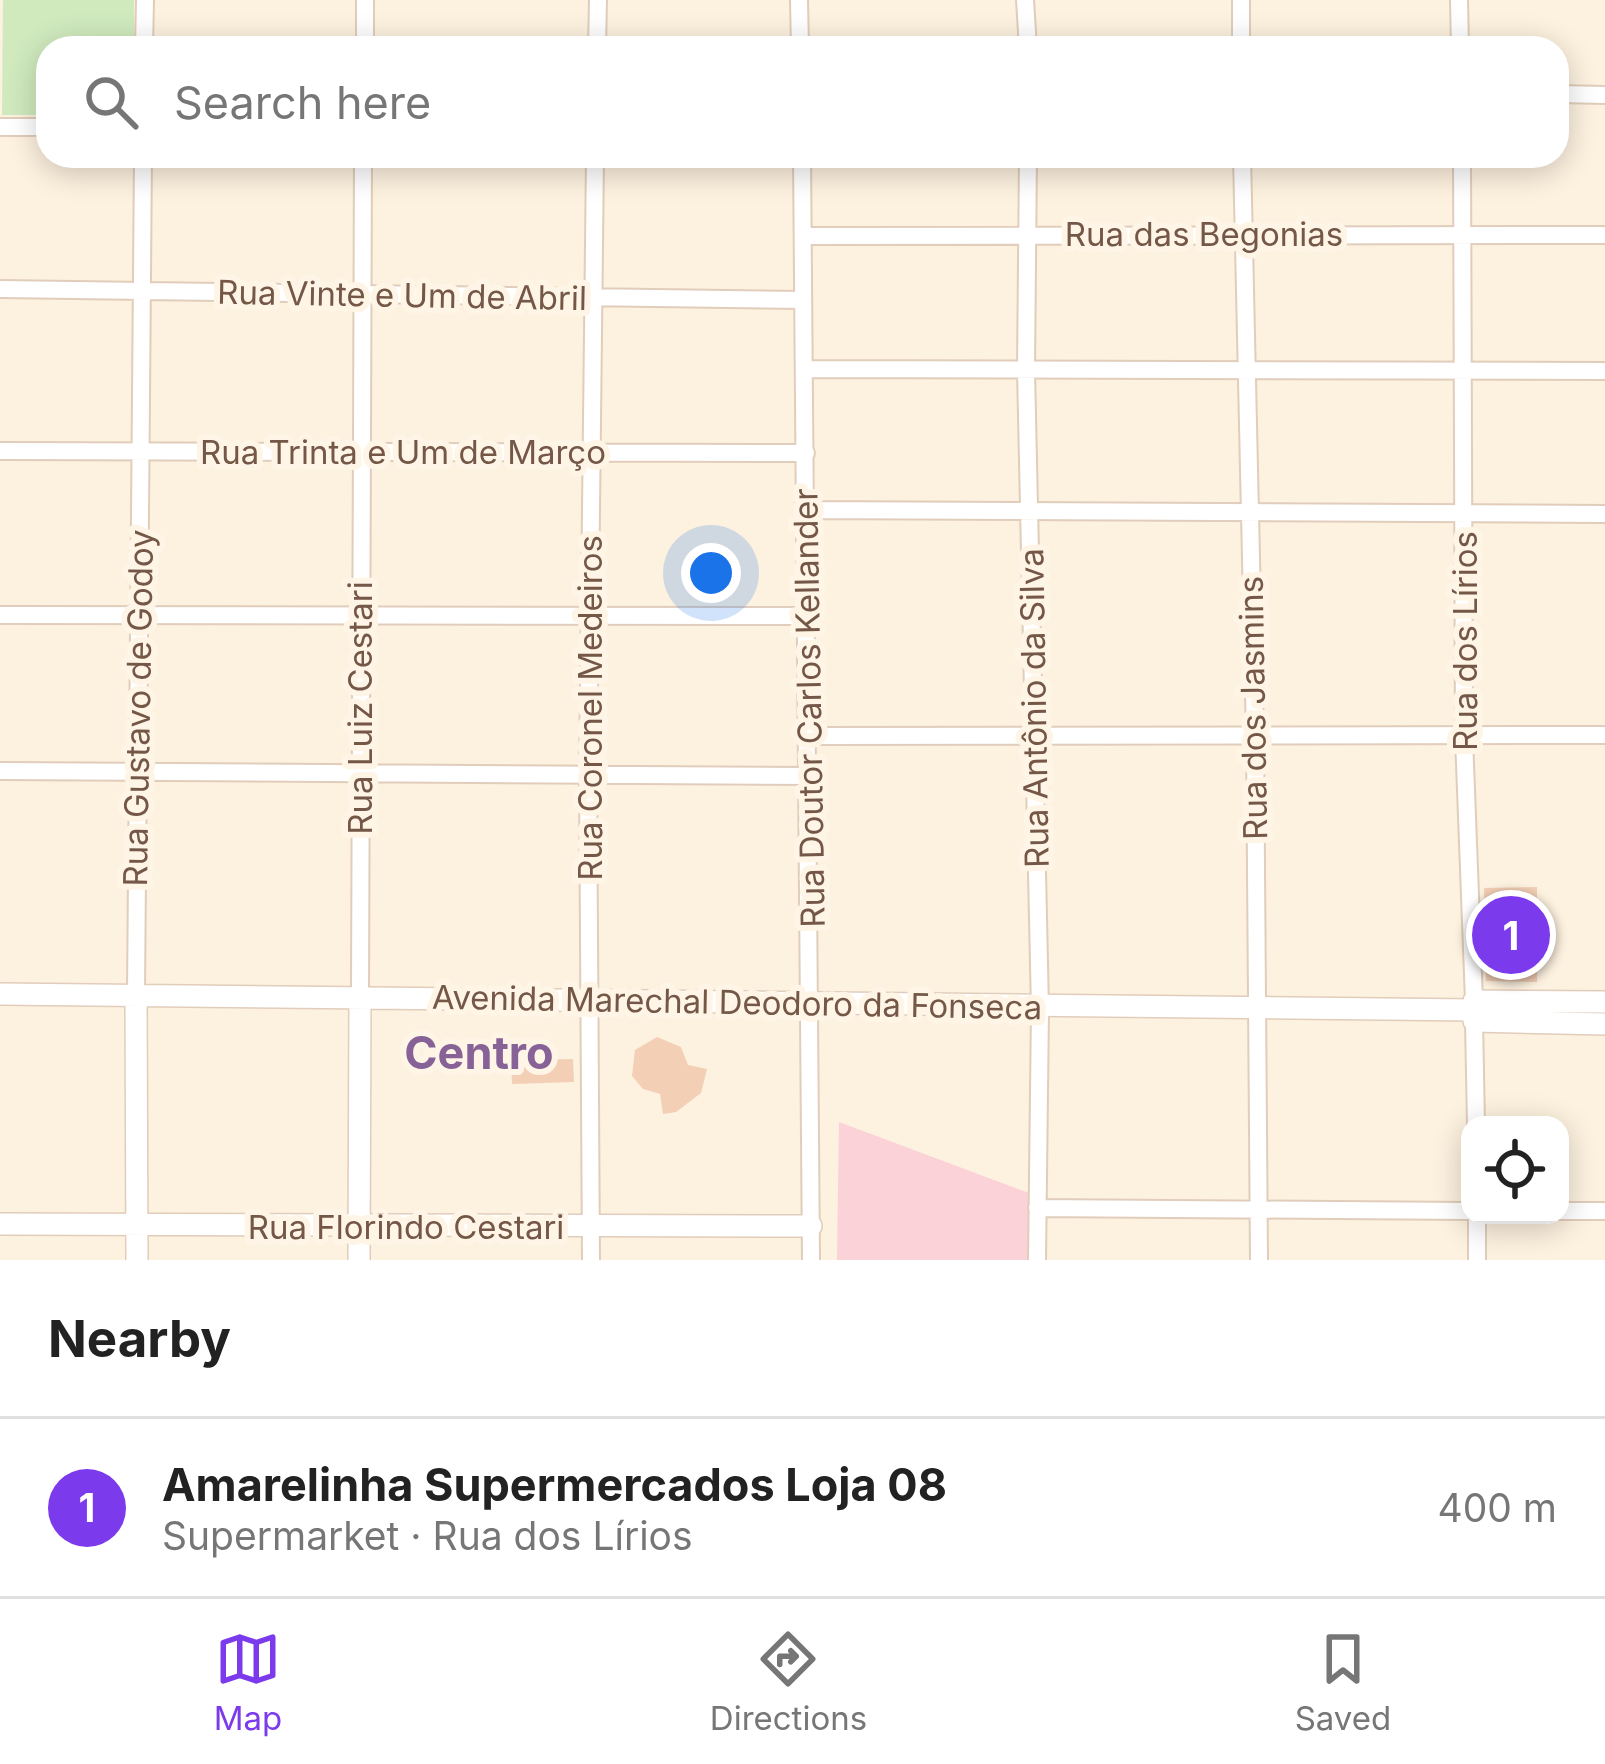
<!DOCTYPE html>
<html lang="en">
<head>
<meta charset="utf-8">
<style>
  body { margin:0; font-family:Inter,sans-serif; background:#f2f2f2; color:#222 }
  .controls { position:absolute; right:36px; bottom:36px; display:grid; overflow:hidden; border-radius:24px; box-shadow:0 6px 30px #0003 }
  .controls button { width:108px; height:108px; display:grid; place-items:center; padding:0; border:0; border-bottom:3px solid #e0e0e0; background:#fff; color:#222; font:60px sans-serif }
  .you { position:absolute; left:711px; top:573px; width:42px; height:42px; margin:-30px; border:9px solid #fff; border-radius:50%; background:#1a73e8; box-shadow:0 0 0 18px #1a73e833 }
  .badge { display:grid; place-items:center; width:78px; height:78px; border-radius:50%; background:#7c3aed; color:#fff; font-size:39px; font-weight:700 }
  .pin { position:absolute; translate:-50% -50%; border:6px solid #fff; box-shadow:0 3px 12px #0006 }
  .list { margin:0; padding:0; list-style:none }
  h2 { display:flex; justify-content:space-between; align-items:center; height:156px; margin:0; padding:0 48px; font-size:51px }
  h2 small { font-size:39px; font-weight:400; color:#767676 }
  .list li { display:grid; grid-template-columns:78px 1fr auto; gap:36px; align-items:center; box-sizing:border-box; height:180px; padding:0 48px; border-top:3px solid #e0e0e0 }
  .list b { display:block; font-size:45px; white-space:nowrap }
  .list p { margin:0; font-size:39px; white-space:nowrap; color:#767676 }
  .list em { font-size:39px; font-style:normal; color:#767676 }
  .icon { flex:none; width:66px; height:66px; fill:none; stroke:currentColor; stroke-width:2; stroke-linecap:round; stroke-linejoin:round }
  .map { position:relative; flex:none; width:1605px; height:1260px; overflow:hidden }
  .search { position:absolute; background:#fff; box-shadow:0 6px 30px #0003; left:36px; right:36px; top:36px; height:132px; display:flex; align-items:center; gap:30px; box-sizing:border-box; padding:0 42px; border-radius:36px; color:#767676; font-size:45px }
  .sheet { height:336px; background:#fff }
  nav { display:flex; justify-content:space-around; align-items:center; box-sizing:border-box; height:168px; border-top:3px solid #e0e0e0; background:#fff; font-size:33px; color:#767676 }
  nav a { display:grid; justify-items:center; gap:6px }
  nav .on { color:#7c3aed }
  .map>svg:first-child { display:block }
  .medical { fill:#fbd2d7 }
  .green { fill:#d0eabe }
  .building { fill:#f3cfb6 }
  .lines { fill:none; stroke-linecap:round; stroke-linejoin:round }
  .minor-casing { stroke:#e1cdbb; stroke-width:20 }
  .tertiary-casing { stroke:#e1cdbb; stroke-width:24 }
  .minor { stroke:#fff; stroke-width:16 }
  .tertiary { stroke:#fff; stroke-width:21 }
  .labels { text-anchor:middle; stroke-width:12; stroke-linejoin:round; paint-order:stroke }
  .street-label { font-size:33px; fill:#745747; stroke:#fff5e6 }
  .district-label { font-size:45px; font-weight:bold; fill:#866297; stroke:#fff5e6 }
</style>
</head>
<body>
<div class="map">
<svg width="1605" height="1260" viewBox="0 0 1605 1260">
  <rect width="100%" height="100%" fill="#fdf1df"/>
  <path class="medical" d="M839 1122 1029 1193 1030 1260H837Z"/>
  <path class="green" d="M3 0H134V48H48V115H2Z"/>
  <path class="building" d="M1537 887V982L1486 981 1484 888Z
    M657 1037 681 1047 688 1065 707 1069 701 1093 676 1112 663 1114 660 1094 643 1089 632 1076 635 1050Z
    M573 1059 574 1082 512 1084 511 1060Z"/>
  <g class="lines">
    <g class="minor-casing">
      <path id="minor" d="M799 0 800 48
        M1025 0 1028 48
        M1241 0V48
        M1459 0 1460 48
        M144 48 145 0
        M365 48V0
        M597 48 598 0
        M1557 94 1605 95
        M0 127H48
        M802 156 811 1260
        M1028 156 1026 370 1040 1009 1037 1260
        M1242 156 1255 737 1259 1260
        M1462 156 1464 737 1474 1001
        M803 236 1605 235
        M0 289 803 300
        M805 369 1605 371
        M0 451 806 453
        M806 510 1605 514
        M0 615 806 616
        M809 736 1605 735
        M0 771 810 776
        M136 994 143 156
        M360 995 363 156
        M1474 1021 1476 1125
        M1037 1208 1470 1211
        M1560 1211H1605
        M591 1260 588 775 595 156
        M1477 1260V1215"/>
    </g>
    <g class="tertiary-casing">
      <path id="tertiary" d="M0 994 1474 1010
        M136 994 137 1260
        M1605 1002 1474 1001V1021L1605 1024
        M0 1224 811 1226
        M359 1260 360 995"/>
    </g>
    <use href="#minor" class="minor"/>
    <use href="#tertiary" class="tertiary"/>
  </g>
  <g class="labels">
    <g class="street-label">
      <text x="1204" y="246">Rua das Begonias</text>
      <text transform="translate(402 295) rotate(1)" y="12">Rua Vinte e Um de Abril</text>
      <text x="403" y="464">Rua Trinta e Um de Março</text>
      <text transform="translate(1465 641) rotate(-90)" y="12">Rua dos Lírios</text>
      <text transform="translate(138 708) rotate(-89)" y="12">Rua Gustavo de Godoy</text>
      <text transform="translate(360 708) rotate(-90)" y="12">Rua Luiz Cestari</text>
      <text transform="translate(590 708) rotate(-90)" y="12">Rua Coronel Medeiros</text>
      <text transform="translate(809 708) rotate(-91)" y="12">Rua Doutor Carlos Kellander</text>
      <text transform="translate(1034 708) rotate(-91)" y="12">Rua Antônio da Silva</text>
      <text transform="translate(1253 708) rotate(-91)" y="12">Rua dos Jasmins</text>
      <text transform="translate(737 1002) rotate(1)" y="12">Avenida Marechal Deodoro da Fonseca</text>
      <text x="406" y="1239">Rua Florindo Cestari</text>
    </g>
    <g class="district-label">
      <text x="479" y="1069">Centro</text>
    </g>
  </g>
</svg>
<div class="controls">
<button><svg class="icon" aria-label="locate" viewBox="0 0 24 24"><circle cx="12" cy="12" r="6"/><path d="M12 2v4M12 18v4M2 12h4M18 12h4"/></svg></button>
</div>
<div class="you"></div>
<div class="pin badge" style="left:1511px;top:935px">1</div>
<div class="search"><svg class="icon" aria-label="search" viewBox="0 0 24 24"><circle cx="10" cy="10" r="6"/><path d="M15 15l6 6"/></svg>Search here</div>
</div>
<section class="sheet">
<h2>Nearby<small></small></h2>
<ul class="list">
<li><span class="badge">1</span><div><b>Amarelinha Supermercados Loja 08</b><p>Supermarket · Rua dos Lírios</p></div><em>400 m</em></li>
</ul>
</section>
<nav>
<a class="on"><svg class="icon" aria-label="map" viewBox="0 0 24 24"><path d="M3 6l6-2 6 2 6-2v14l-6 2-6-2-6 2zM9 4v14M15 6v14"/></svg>Map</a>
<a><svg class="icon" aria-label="directions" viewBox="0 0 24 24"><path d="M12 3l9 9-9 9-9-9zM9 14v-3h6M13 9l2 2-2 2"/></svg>Directions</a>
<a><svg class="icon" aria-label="saved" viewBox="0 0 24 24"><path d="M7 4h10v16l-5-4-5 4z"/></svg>Saved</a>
</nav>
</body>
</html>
